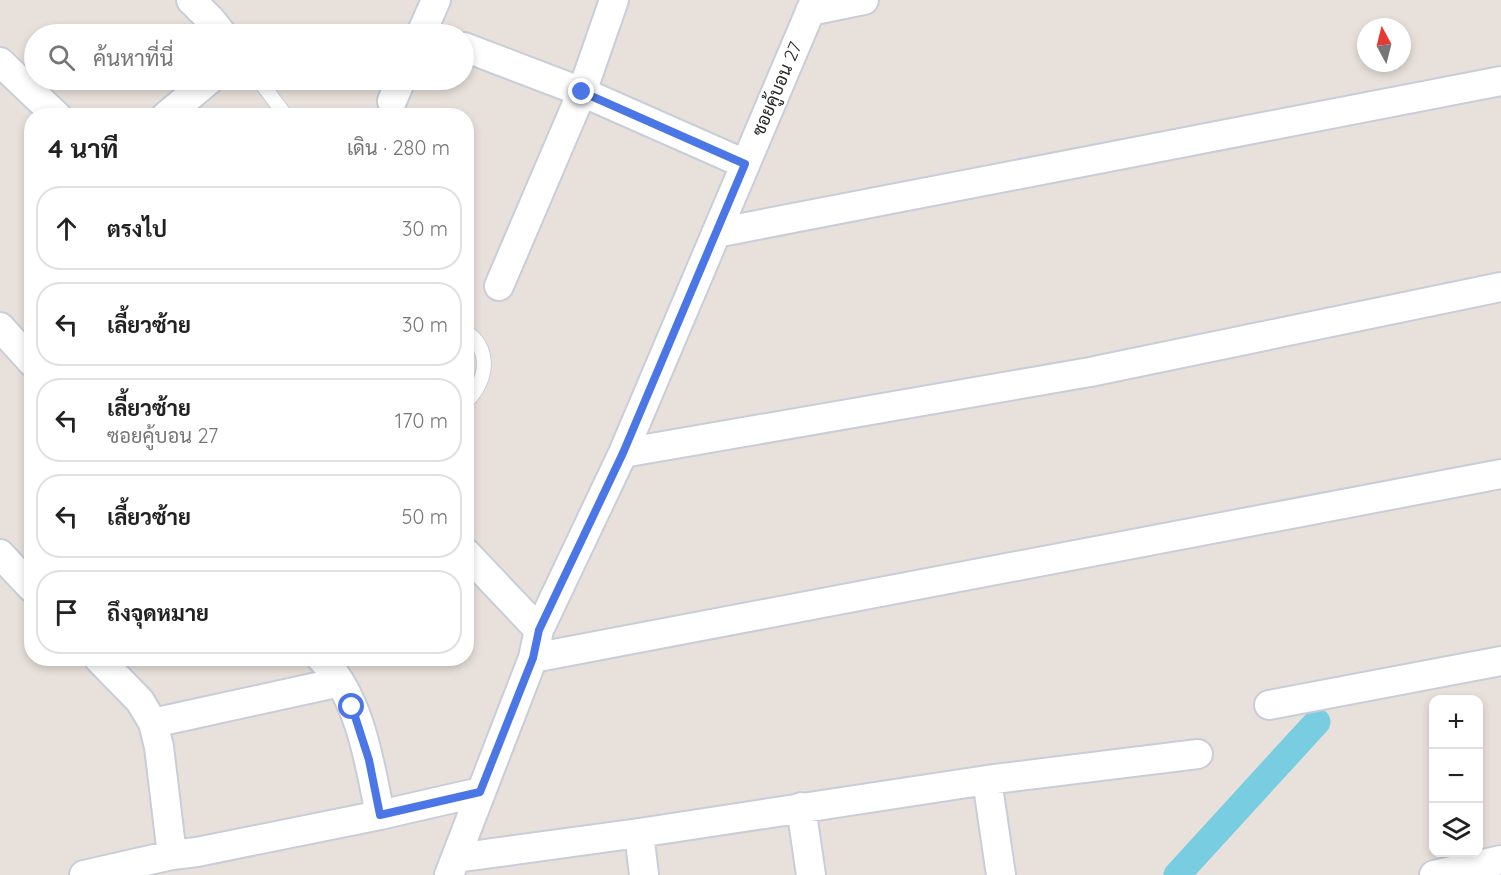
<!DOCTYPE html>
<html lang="th">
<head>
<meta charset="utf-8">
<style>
  body { margin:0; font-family:Quicksand,Sarabun,sans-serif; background:#f2f2f2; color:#222 }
  .controls { position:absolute; right:18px; bottom:18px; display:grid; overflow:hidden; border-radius:12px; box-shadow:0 3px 9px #0003 }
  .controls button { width:54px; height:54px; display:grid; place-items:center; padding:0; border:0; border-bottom:2px solid #e0e0e0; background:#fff; color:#222; font:30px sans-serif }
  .compass { position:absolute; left:1357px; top:18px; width:54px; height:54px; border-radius:50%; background:#fff; box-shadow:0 3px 9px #0003; rotate:353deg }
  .stop { position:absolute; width:18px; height:18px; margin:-14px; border:4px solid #4b76e5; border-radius:50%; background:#fff }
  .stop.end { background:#4b76e5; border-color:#fff; box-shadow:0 2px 6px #0008 }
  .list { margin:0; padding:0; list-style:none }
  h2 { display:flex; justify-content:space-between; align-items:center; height:78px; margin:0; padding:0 24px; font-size:26px }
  h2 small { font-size:20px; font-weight:400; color:#767676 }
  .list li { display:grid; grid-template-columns:39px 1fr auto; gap:18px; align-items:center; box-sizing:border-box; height:84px; margin:0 12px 12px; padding:0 12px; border:2px solid #e0e0e0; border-radius:24px }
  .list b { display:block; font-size:22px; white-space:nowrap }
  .list p { margin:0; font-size:20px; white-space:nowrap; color:#767676 }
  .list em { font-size:20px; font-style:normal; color:#767676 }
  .icon { flex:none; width:33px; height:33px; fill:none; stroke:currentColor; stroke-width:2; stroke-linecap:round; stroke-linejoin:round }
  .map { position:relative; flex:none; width:1501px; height:875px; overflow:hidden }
  .search { position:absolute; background:#fff; box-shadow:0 3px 9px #0003; left:24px; top:24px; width:450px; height:66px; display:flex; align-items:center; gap:15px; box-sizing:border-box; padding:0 21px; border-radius:33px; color:#767676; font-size:22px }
  .panel { position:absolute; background:#fff; box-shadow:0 3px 9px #0003; left:24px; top:108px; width:450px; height:558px; border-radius:24px }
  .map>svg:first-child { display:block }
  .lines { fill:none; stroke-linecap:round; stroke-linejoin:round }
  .canal { stroke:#78cee0; stroke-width:27 }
  .service-casing { stroke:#c9cdd8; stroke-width:16 }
  .minor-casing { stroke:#c9cdd8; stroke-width:32 }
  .service { stroke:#fff; stroke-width:14 }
  .minor { stroke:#fff; stroke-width:28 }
  .route { stroke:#4b76e5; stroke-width:8 }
  .labels { text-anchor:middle; stroke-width:5; stroke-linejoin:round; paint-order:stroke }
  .street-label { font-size:18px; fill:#282828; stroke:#fff }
</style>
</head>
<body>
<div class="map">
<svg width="1501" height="875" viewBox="0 0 1501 875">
  <rect width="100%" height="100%" fill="#e8e1db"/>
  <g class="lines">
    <path class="canal" d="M1177 875 1317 722"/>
    <g class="service-casing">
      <path id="service" d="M259 80 286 116
        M466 331C470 335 477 340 479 345 490 366 481 387 466 402"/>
    </g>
    <g class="minor-casing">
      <path id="minor" d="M191 0 211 20 222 34
        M810 11 864 0
        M421 34 436 0
        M464 47 582 92 745 164
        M0 62 57 116
        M392 101 401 80
        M166 116 209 80
        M716 233 1501 81
        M499 286 582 92 614 0
        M0 327 32 362
        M623 453 1090 372 1501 287
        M466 553 539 630
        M0 554 32 588
        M98 658 140 701 153 723 159 747 172 855
        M321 658C360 696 370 764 380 815
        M533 658 1501 474
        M1269 705 1501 661
        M153 723 340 682
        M987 780 1001 875
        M801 807 811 875
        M639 833 644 875
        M456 858 639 833 987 780 1198 754
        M84 875 172 855 197 852 380 815 480 792
        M449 875 533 658 539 630 623 453 815 0
        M1434 875 1501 860"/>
    </g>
    <use href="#service" class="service"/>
    <use href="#minor" class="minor"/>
  </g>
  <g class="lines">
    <path class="route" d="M352 707 369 760 380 815 480 792 533 658 539 630 623 453 745 164 582 92"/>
  </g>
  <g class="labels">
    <g class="street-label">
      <text transform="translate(777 89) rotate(-67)" y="6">ซอยคู้บอน 27</text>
    </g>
  </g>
</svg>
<div class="controls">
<button>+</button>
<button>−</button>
<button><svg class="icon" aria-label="layers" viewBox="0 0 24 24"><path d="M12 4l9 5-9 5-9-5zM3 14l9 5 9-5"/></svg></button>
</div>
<svg class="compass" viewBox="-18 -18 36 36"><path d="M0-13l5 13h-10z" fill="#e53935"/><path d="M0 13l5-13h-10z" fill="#767676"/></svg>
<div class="stop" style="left:352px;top:707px"></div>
<div class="stop end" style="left:582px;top:92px"></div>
<div class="search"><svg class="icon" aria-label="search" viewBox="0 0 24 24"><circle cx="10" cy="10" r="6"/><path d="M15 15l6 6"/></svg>ค้นหาที่นี่</div>
<section class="panel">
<h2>4 นาที<small>เดิน · 280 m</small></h2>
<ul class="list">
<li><svg class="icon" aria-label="ahead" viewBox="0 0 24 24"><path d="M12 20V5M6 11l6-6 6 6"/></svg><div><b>ตรงไป</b></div><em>30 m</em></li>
<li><svg class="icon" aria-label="left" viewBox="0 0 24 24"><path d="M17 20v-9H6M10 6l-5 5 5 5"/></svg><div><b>เลี้ยวซ้าย</b></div><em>30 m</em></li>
<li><svg class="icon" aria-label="left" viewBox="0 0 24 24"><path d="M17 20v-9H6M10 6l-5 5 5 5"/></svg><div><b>เลี้ยวซ้าย</b><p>ซอยคู้บอน 27</p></div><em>170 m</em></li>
<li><svg class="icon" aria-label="left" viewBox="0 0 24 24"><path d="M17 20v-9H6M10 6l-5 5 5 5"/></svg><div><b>เลี้ยวซ้าย</b></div><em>50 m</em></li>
<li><svg class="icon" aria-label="arrive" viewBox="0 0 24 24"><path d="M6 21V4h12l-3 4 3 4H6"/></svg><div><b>ถึงจุดหมาย</b></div></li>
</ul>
</section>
</div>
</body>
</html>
